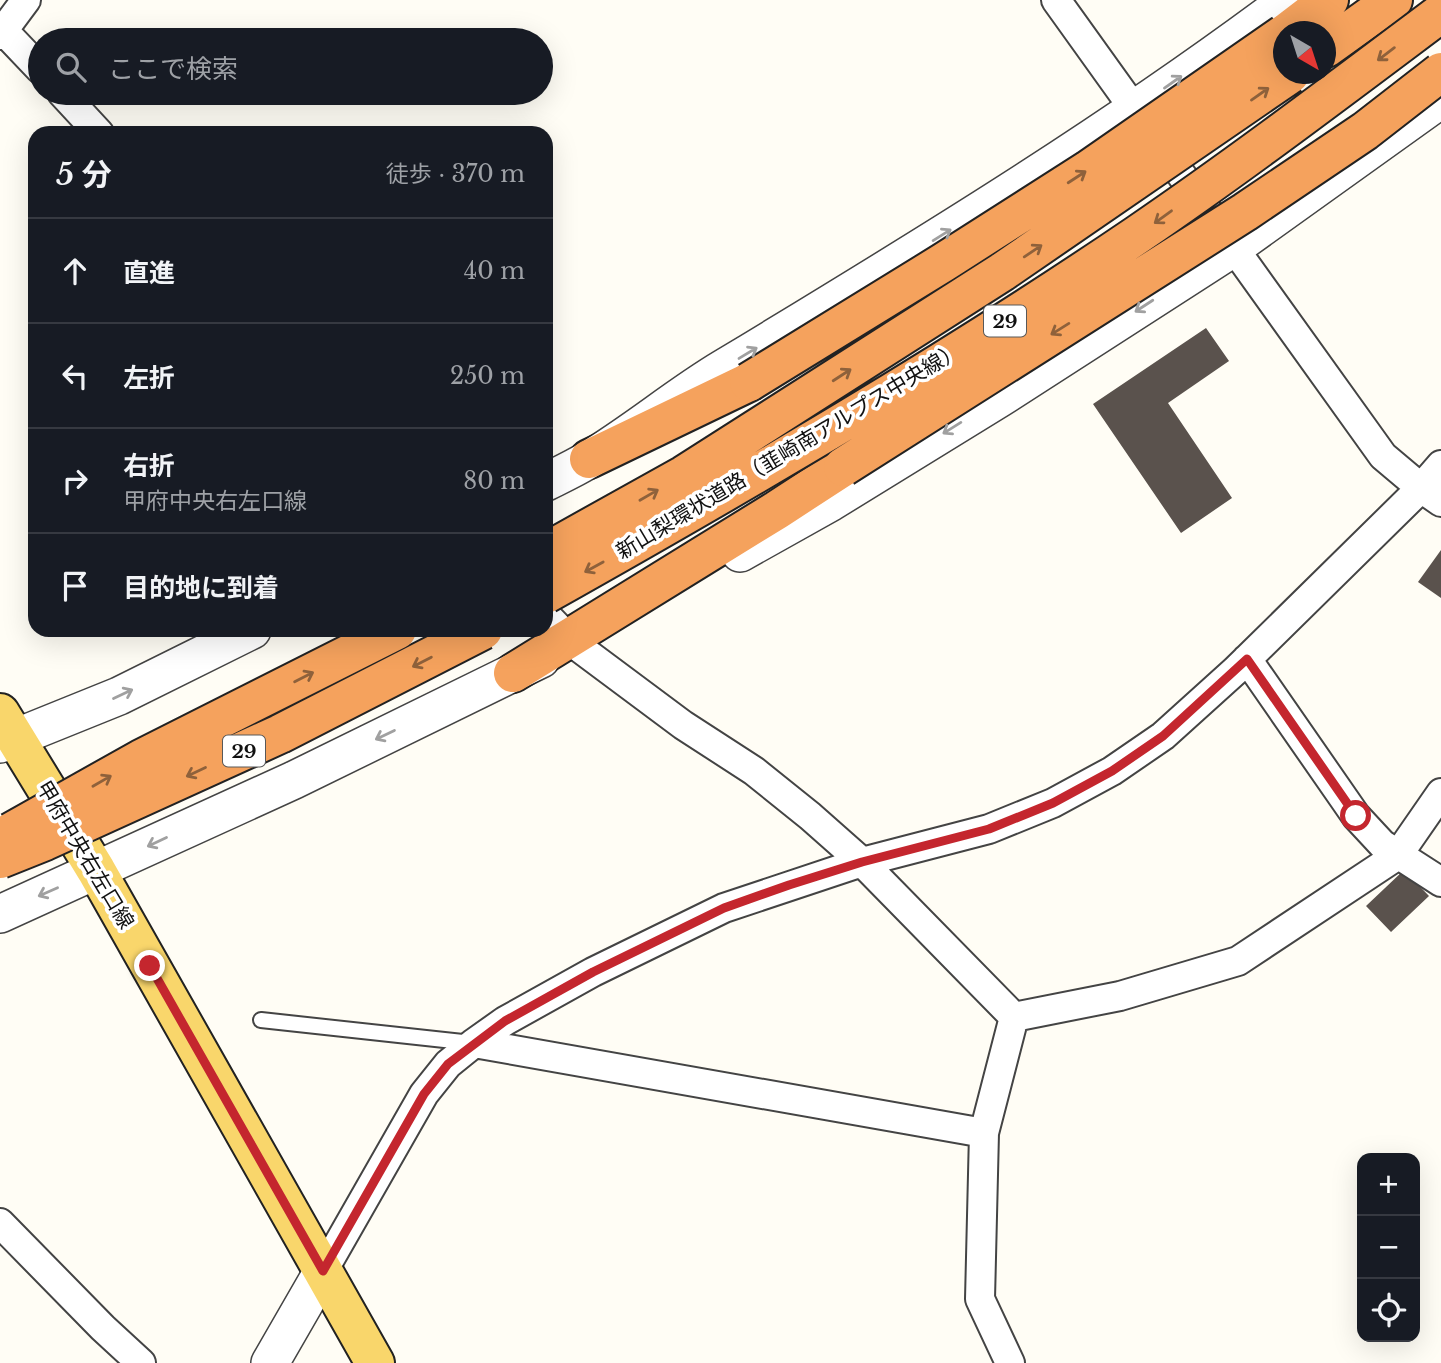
<!DOCTYPE html>
<html lang="ja">
<head>
<meta charset="utf-8">
<style>
  body { margin:0; font-family:"Libre Baskerville","Noto Sans JP",serif; background:#20242c; color:#f1f3f6 }
  .controls { position:absolute; right:21px; bottom:21px; display:grid; overflow:hidden; border-radius:14px; box-shadow:0 7px 28px #0002 }
  .controls button { width:63px; height:63px; display:grid; place-items:center; padding:0; border:0; border-bottom:2px solid #363941; background:#171b24; color:#f1f3f6; font:35px sans-serif }
  .compass { position:absolute; left:1273px; top:21px; width:63px; height:63px; border-radius:50%; background:#171b24; box-shadow:0 7px 28px #0002; rotate:141deg }
  .stop { position:absolute; width:21px; height:21px; margin:-16px; border:5px solid #c4262e; border-radius:50%; background:#fff }
  .stop.end { background:#c4262e; border-color:#fff; box-shadow:0 2px 7px #0008 }
  .list { margin:0; padding:0; list-style:none }
  h2 { display:flex; justify-content:space-between; align-items:center; height:91px; margin:0; padding:0 28px; font-size:30px }
  h2 small { font-size:23px; font-weight:400; color:#9ea1a6 }
  .list li { display:grid; grid-template-columns:46px 1fr auto; gap:21px; align-items:center; box-sizing:border-box; height:105px; padding:0 28px; border-top:2px solid #363941 }
  .list b { display:block; font-size:26px; white-space:nowrap }
  .list p { margin:0; font-size:23px; white-space:nowrap; color:#9ea1a6 }
  .list em { font-size:23px; font-style:normal; color:#9ea1a6 }
  .icon { flex:none; width:38px; height:38px; fill:none; stroke:currentColor; stroke-width:2; stroke-linecap:round; stroke-linejoin:round }
  .map { position:relative; flex:none; width:1441px; height:1363px; overflow:hidden }
  .search { position:absolute; background:#171b24; box-shadow:0 7px 28px #0002; left:28px; top:28px; width:525px; height:77px; display:flex; align-items:center; gap:18px; box-sizing:border-box; padding:0 24px; border-radius:38px; color:#9ea1a6; font-size:26px }
  .panel { position:absolute; background:#171b24; box-shadow:0 7px 28px #0002; left:28px; top:126px; width:525px; height:511px; border-radius:21px }
  .map>svg:first-child { display:block }
  .building { fill:#5a524d }
  .lines { fill:none; stroke-linecap:round; stroke-linejoin:round }
  .service-casing { stroke:#444; stroke-width:18 }
  .minor-casing { stroke:#444; stroke-width:32 }
  .tertiary-casing { stroke:#444; stroke-width:40 }
  .primary-casing { stroke:#222; stroke-width:42 }
  .motorway-casing { stroke:#222; stroke-width:42 }
  .service { stroke:#fff; stroke-width:14 }
  .minor { stroke:#fff; stroke-width:28 }
  .tertiary { stroke:#fff; stroke-width:37 }
  .primary { stroke:#f9d66b; stroke-width:38 }
  .motorway { stroke:#f5a25d; stroke-width:38 }
  .motorway-bridge-casing { stroke:#222; stroke-width:42; stroke-linecap:butt }
  .motorway-bridge { stroke:#f5a25d; stroke-width:38 }
  .oneway { stroke:#8e613b }
  .oneway2 { stroke:#a0a0a0 }
  .route { stroke:#c4262e; stroke-width:9 }
  .labels { text-anchor:middle; stroke-width:7; stroke-linejoin:round; paint-order:stroke }
  .shield { fill:#fff; stroke:#585858; stroke-width:2 }
  .shield-label { font-size:19px; font-weight:bold; fill:#111 }
  .street-label { font-size:21px; fill:#111; stroke:#fff }
</style>
</head>
<body>
<div class="map">
<svg width="1441" height="1363" viewBox="0 0 1441 1363">
  <rect width="100%" height="100%" fill="#fffdf5"/>
  <path class="building" d="M1206 328 1229 361 1168 403 1232 498 1181 533 1093 404Z
    M1441 550V598L1418 582Z
    M1404 870 1429 896 1391 932 1366 906Z"/>
  <g class="lines">
    <g class="service-casing">
      <path id="service" d="M261 1020 472 1043"/>
    </g>
    <g class="minor-casing">
      <path id="minor" d="M1056 0 1383 456 1421 488 1441 502
        M0 27 40 69
        M0 35 26 0
        M62 93 99 133
        M546 615 573 643 683 725 754 771 810 816 862 862 1014 1017 1120 996 1238 961 1398 855 1441 793
        M1247 659 1356 816 1382 844 1441 882
        M474 1043 984 1133
        M0 1223 103 1328 141 1363
        M323 1271 424 1094 448 1064 474 1043 505 1021 593 972 724 908 862 862 989 829 1053 803 1112 771 1163 736 1235 671 1421 488 1441 465
        M1010 1363 980 1299 984 1133 1014 1017"/>
    </g>
    <g class="tertiary-casing">
      <path id="tertiary" d="M546 482C560 475 575 468 588 460 635 432 677 396 724 368 916 252 1108 135 1288 0
        M740 553 831 502 1000 398 1233 248 1441 99
        M0 744 119 696 252 630
        M0 914 294 780 541 659
        M270 1363 323 1271"/>
    </g>
    <g class="primary-casing">
      <path id="primary" d="M0 713 96 870 375 1363"/>
    </g>
    <g class="motorway-casing">
      <path id="motorway" d="M1287 32 1329 0
        M1326 48 1393 0
        M589 459 749 382
        M513 673 777 510 843 467"/>
    </g>
    <use href="#service" class="service"/>
    <use href="#minor" class="minor"/>
    <use href="#tertiary" class="tertiary"/>
    <use href="#primary" class="primary"/>
    <use href="#motorway" class="motorway"/>
    <g class="motorway-bridge-casing">
      <path id="motorway-bridge" d="M749 382 944 262 1088 170 1284 34
        M843 467 1245 212 1365 131 1441 72
        M546 552 684 475 1002 272 1290 74
        M546 594C747 481 947 364 1137 235 1241 164 1341 88 1441 13
        M11 832 141 759 397 630
        M0 859 45 841 280 734 483 630"/>
    </g>
    <use href="#motorway-bridge" class="motorway-bridge"/>
  </g>
  <defs><path id="oneway-shaft" d="M-6 0H5M1.5-3L5.5 0L1.5 3" fill="none" stroke-width="1.6" stroke-linecap="round" stroke-linejoin="round" transform="scale(1.75)"/></defs>
  <g class="oneway">
    <use href="#oneway-shaft" transform="translate(1386 54) rotate(143)"/>
    <use href="#oneway-shaft" transform="translate(1260 94) rotate(-35)"/>
    <use href="#oneway-shaft" transform="translate(1077 177) rotate(-33)"/>
    <use href="#oneway-shaft" transform="translate(1163 217) rotate(144)"/>
    <use href="#oneway-shaft" transform="translate(1033 251) rotate(-34)"/>
    <use href="#oneway-shaft" transform="translate(1060 329) rotate(148)"/>
    <use href="#oneway-shaft" transform="translate(842 375) rotate(-33)"/>
    <use href="#oneway-shaft" transform="translate(649 495) rotate(-30)"/>
    <use href="#oneway-shaft" transform="translate(594 567) rotate(151)"/>
    <use href="#oneway-shaft" transform="translate(422 662) rotate(153)"/>
    <use href="#oneway-shaft" transform="translate(304 677) rotate(-27)"/>
    <use href="#oneway-shaft" transform="translate(196 772) rotate(155)"/>
    <use href="#oneway-shaft" transform="translate(102 781) rotate(-30)"/>
  </g>
  <g class="oneway2">
    <use href="#oneway-shaft" transform="translate(1173 82) rotate(-35)"/>
    <use href="#oneway-shaft" transform="translate(942 235) rotate(-32)"/>
    <use href="#oneway-shaft" transform="translate(1144 306) rotate(147)"/>
    <use href="#oneway-shaft" transform="translate(748 353) rotate(-31)"/>
    <use href="#oneway-shaft" transform="translate(952 428) rotate(148)"/>
    <use href="#oneway-shaft" transform="translate(123 694) rotate(-25)"/>
    <use href="#oneway-shaft" transform="translate(385 735) rotate(154)"/>
    <use href="#oneway-shaft" transform="translate(157 842) rotate(155)"/>
    <use href="#oneway-shaft" transform="translate(48 892) rotate(156)"/>
  </g>
  <g class="lines">
    <path class="route" d="M150 966 323 1271 424 1094 448 1064 505 1021 593 972 724 908 789 885 862 862 989 829 1053 803 1112 771 1163 736 1247 659 1356 816"/>
  </g>
  <g class="labels">
    <g class="shield">
      <rect x="984" y="305.5" width="42" height="31" rx="5"/>
      <rect x="223" y="735.5" width="42" height="31" rx="5"/>
    </g>
    <g class="shield-label">
      <text x="1005" y="328">29</text>
      <text x="244" y="758">29</text>
    </g>
    <g class="street-label">
      <text transform="translate(789 451) rotate(-31)" y="7">新山梨環状道路（韮崎南アルプス中央線）</text>
      <text transform="translate(85 855) rotate(59)" y="7">甲府中央右左口線</text>
    </g>
  </g>
</svg>
<div class="controls">
<button>+</button>
<button>−</button>
<button><svg class="icon" aria-label="locate" viewBox="0 0 24 24"><circle cx="12" cy="12" r="6"/><path d="M12 2v4M12 18v4M2 12h4M18 12h4"/></svg></button>
</div>
<svg class="compass" viewBox="-18 -18 36 36"><path d="M0-13l5 13h-10z" fill="#e53935"/><path d="M0 13l5-13h-10z" fill="#9ea1a6"/></svg>
<div class="stop" style="left:1356px;top:816px"></div>
<div class="stop end" style="left:150px;top:966px"></div>
<div class="search"><svg class="icon" aria-label="search" viewBox="0 0 24 24"><circle cx="10" cy="10" r="6"/><path d="M15 15l6 6"/></svg>ここで検索</div>
<section class="panel">
<h2>5 分<small>徒歩 · 370 m</small></h2>
<ul class="list">
<li><svg class="icon" aria-label="ahead" viewBox="0 0 24 24"><path d="M12 20V5M6 11l6-6 6 6"/></svg><div><b>直進</b></div><em>40 m</em></li>
<li><svg class="icon" aria-label="left" viewBox="0 0 24 24"><path d="M17 20v-9H6M10 6l-5 5 5 5"/></svg><div><b>左折</b></div><em>250 m</em></li>
<li><svg class="icon" aria-label="right" viewBox="0 0 24 24"><path d="M7 20v-9h11M14 6l5 5-5 5"/></svg><div><b>右折</b><p>甲府中央右左口線</p></div><em>80 m</em></li>
<li><svg class="icon" aria-label="arrive" viewBox="0 0 24 24"><path d="M6 21V4h12l-3 4 3 4H6"/></svg><div><b>目的地に到着</b></div></li>
</ul>
</section>
</div>
</body>
</html>
